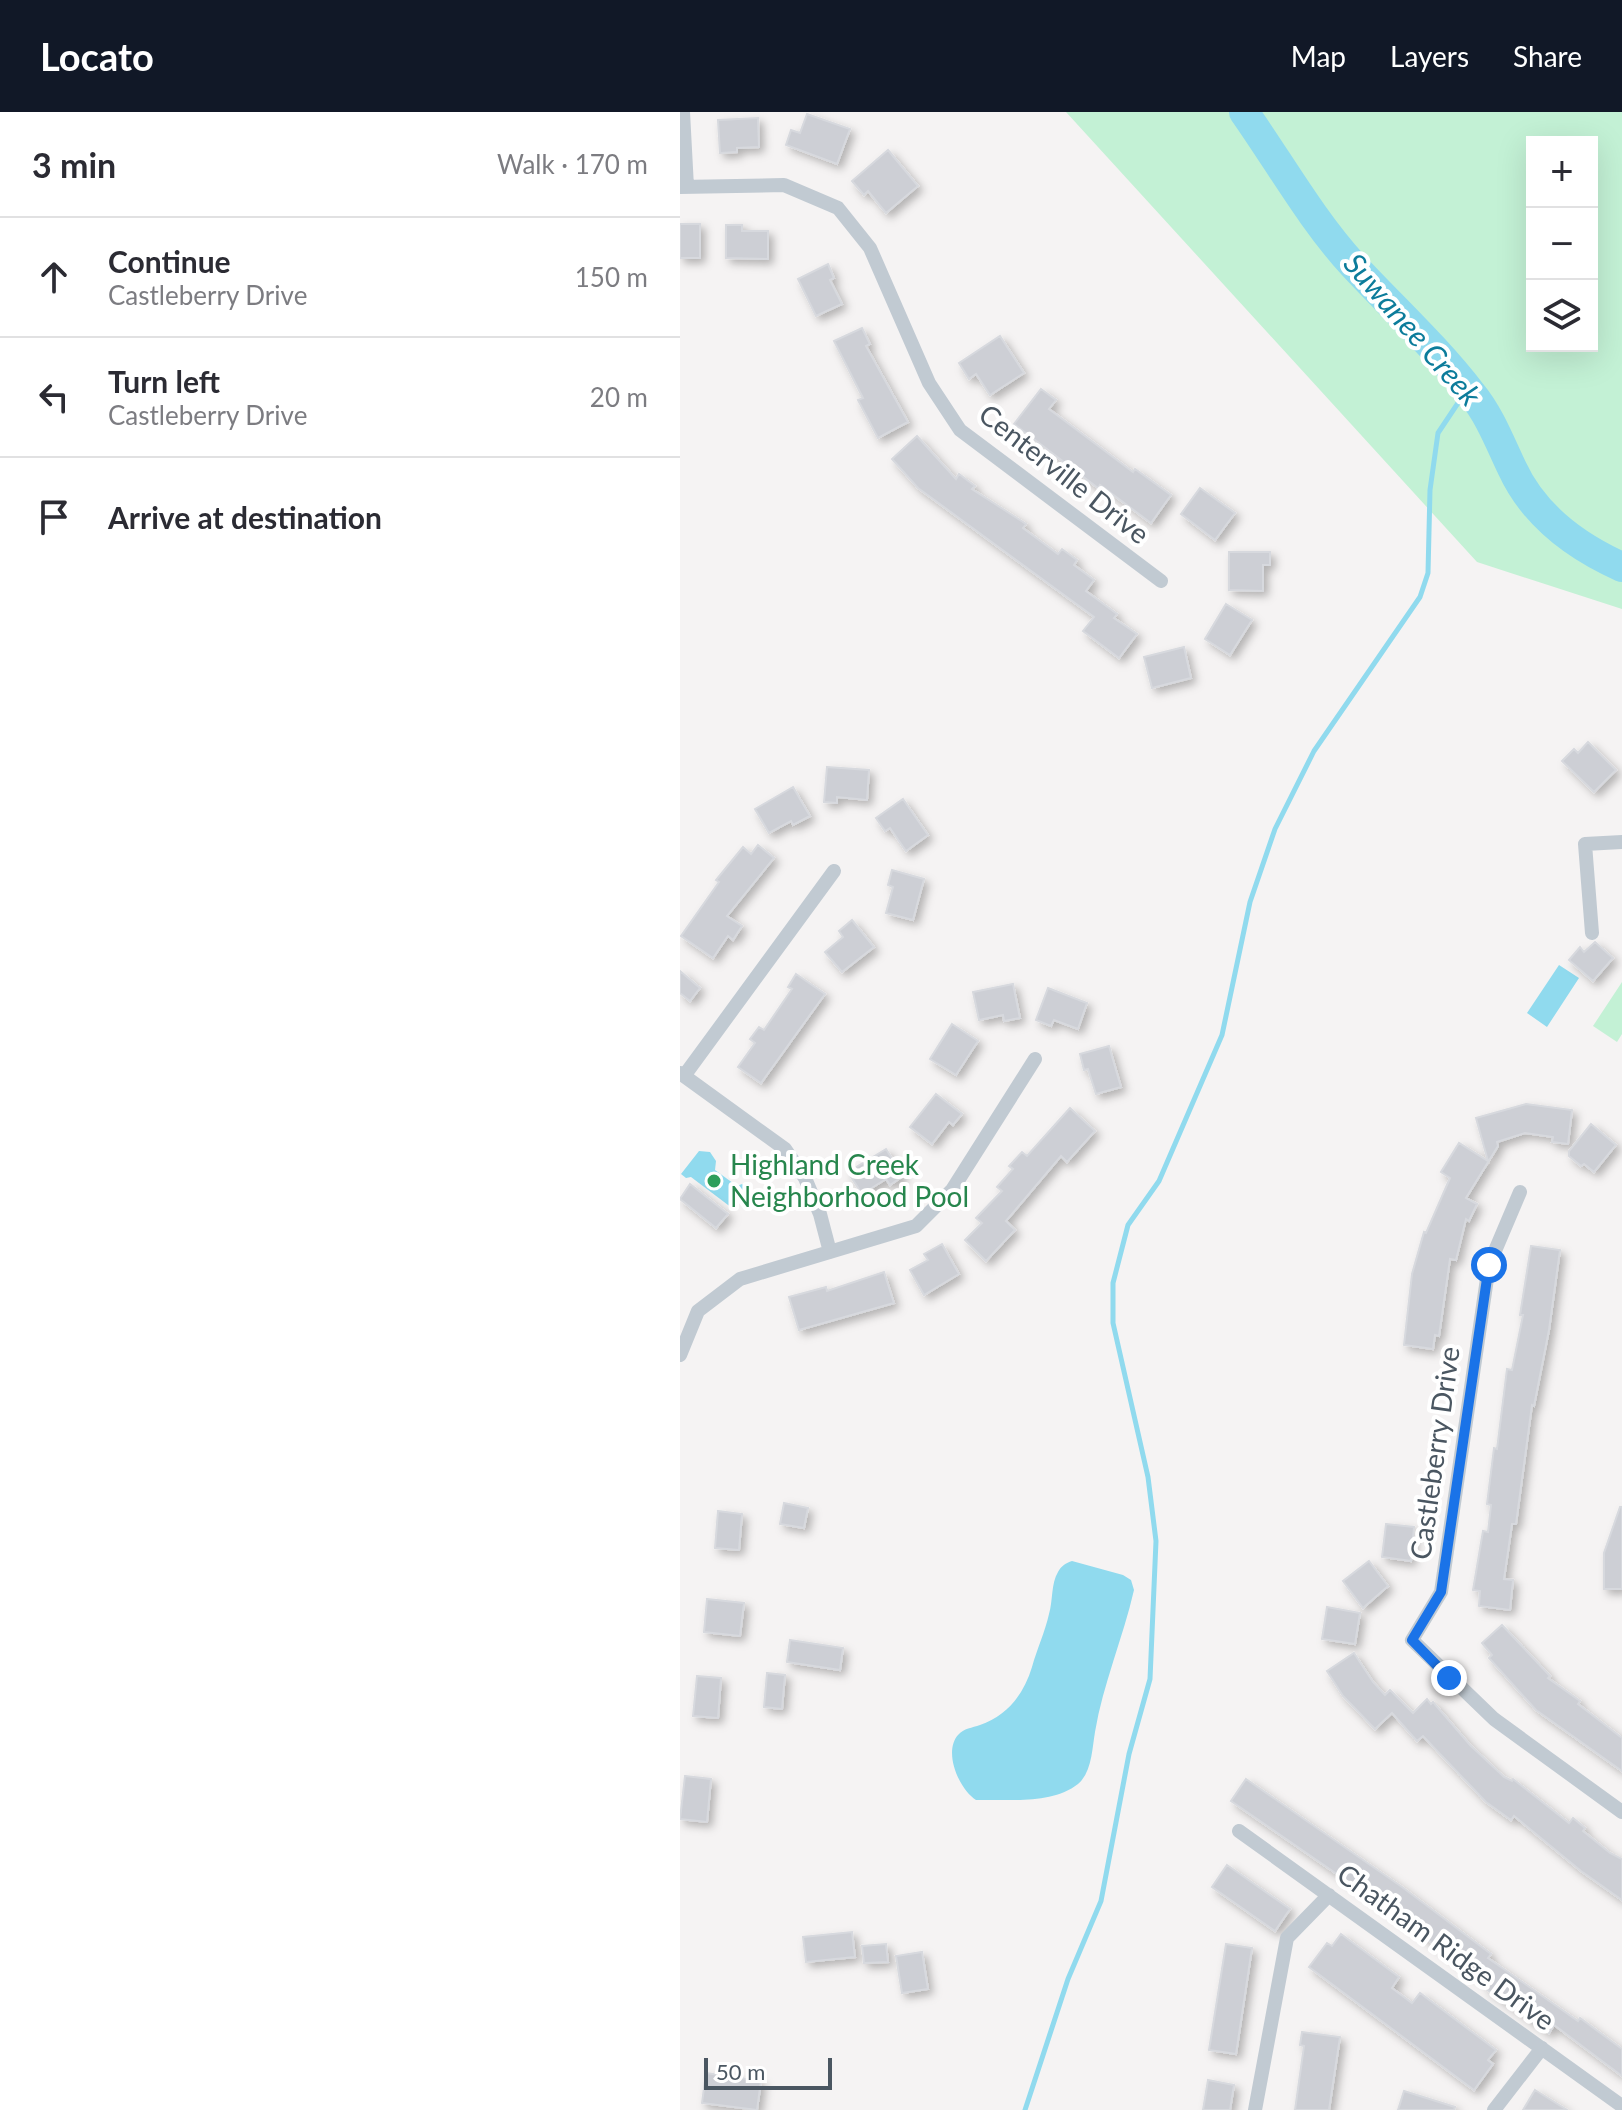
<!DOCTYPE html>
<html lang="en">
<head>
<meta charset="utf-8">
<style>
  body { margin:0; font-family:Lato,sans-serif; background:#f2f2f3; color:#2b2b33 }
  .controls { position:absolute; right:24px; top:24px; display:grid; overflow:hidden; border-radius:0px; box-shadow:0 8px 32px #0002 }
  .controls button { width:72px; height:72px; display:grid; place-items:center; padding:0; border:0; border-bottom:2px solid #e1e1e2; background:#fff; color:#2b2b33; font:40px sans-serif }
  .scale { position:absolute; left:24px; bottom:20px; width:128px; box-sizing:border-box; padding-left:8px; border:4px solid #4a5661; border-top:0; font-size:22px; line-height:28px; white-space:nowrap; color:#4a5661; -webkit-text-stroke:6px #fff; paint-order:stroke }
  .stop { position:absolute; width:24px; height:24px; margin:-18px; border:6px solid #1a73e8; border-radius:50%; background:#fff }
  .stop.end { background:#1a73e8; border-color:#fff; box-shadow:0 2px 8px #0008 }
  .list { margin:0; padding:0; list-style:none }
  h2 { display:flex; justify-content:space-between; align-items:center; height:104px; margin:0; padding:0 32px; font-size:34px }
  h2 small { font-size:26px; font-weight:400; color:#7c7c81 }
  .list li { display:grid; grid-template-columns:52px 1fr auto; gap:24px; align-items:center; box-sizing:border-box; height:120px; padding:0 32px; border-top:2px solid #e1e1e2 }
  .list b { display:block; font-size:30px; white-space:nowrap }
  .list p { margin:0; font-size:26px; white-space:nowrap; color:#7c7c81 }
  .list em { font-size:26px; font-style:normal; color:#7c7c81 }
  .icon { flex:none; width:44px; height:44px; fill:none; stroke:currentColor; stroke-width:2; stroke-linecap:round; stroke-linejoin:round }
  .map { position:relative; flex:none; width:942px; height:1998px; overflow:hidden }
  header { display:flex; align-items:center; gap:48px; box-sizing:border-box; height:112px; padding:0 40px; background:#111827; color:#fff }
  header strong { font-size:38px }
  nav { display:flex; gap:44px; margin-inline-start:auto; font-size:28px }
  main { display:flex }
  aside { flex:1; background:#fff }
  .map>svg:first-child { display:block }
  .green { fill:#c3f1d5; fill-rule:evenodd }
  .water { fill:#90daee }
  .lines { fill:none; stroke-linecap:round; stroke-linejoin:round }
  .stream { stroke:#90daee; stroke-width:5 }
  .river { stroke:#90daee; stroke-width:30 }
  .building { fill:#cdcfd5; stroke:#d7d9de; stroke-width:2; filter:url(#shadow) }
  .minor { stroke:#c1cad2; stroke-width:14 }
  .route { stroke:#1a73e8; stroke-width:10 }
  .leisure-dot { fill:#2e9e5b; stroke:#fff; stroke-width:3 }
  .labels { text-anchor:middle; stroke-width:8; stroke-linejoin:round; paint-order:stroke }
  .street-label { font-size:28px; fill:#4a5661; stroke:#fff }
  .leisure-label { font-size:28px; fill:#27864d; stroke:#fff; text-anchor:start }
  .water-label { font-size:30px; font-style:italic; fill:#0c7c9b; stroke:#fff }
</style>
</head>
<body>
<header>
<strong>Locato</strong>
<nav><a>Map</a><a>Layers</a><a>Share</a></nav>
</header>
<main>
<aside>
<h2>3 min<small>Walk · 170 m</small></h2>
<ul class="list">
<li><svg class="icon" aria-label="ahead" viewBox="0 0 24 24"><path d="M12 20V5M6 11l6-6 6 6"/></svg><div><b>Continue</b><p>Castleberry Drive</p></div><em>150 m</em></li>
<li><svg class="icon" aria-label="left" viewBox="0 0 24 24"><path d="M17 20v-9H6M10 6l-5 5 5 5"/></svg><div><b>Turn left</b><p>Castleberry Drive</p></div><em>20 m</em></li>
<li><svg class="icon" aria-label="arrive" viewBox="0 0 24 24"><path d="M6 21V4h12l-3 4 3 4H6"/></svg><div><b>Arrive at destination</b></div></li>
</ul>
</aside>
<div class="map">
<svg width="942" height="1998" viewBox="0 0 942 1998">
  <defs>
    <filter id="shadow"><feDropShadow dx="4.5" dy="4.5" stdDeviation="4" flood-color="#0004"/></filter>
  </defs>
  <rect width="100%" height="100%" fill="#f5f3f3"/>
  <path class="green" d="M386 0H942V497L797 450ZM912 30V234H852V30Z
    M942 870V922L937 930 913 914Z"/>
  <path class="water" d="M879 853 899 866 867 915 847 901Z
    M19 1039 30 1040 36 1049 35 1058 57 1074 62 1072 68 1077 52 1096 11 1065 6 1066 1 1062Z
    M392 1449 443 1463 451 1468 454 1478C443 1526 423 1572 415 1620 412 1637 412 1660 398 1672 371 1693 328 1687 296 1688 279 1677 263 1640 278 1623 284 1616 292 1616 300 1613 327 1604 344 1582 352 1555 357 1537 365 1520 369 1502 373 1489 371 1471 378 1460 381 1454 386 1451 392 1449Z"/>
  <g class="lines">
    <path class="stream" d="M345 1998 388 1867 421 1789 449 1642 470 1567 476 1429 468 1365 433 1211V1171L448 1113 479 1069 542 923 570 790 595 717 634 639 740 485 748 461 750 378 758 321 778 291 795 284"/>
    <path class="river" d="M564 0C600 51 631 107 673 153 713 196 756 235 792 282 810 304 820 331 832 356 854 404 895 434 942 455"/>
  </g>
  <path class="building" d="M127 2 170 17 157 52 106 33 111 18 120 21Z
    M78 6 79 35 57 36V40L40 41 38 8Z
    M208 38 238 74 206 101 188 79 184 83 172 69Z
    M0 112H20V146H0Z
    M46 113H62V119H88V147L46 146Z
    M148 152 154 166 150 168 162 192 136 204 118 167Z
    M182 216 190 232 186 234 228 310 198 326 178 288 183 286 154 229Z
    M320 224 344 261 310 283 296 262 289 267 279 251Z
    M361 277 376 288 369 297 453 360 455 357 491 383 471 411 420 373 418 376 334 312Z
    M237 324 276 367 279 362 295 374 292 377 346 412 343 416 378 442 382 437 397 448 394 453 414 468 406 479 437 502 434 506 457 522 439 546 403 519 414 505 238 376 212 347Z
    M520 376 555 401 535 428 501 402Z
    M549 440H590V453H583V479L549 478Z
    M546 492 572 508 550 543 525 527Z
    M504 535 511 566 472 576 464 545Z
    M908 630 936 658 914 680 882 649 894 637 898 641Z
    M147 655 189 658 187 688 157 685V691L144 690Z
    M113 675 130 704 113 713 111 709 89 721 75 697Z
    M223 687 248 723 226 739 210 716 205 719 196 706Z
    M78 733 94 746 47 804 62 814 53 828 48 824 33 846 1 824 39 770 36 768 63 735 71 742Z
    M212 758 244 767 233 808 206 801 213 775 208 773Z
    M172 808 194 835 162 860 145 840 163 825 159 819Z
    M915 830 933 846 913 869 889 848 900 835 904 840Z
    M0 859 20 876 10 889 0 881Z
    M116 862 145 882 81 971 58 955 75 931 70 927 79 915 84 918 112 877 108 875Z
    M333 872 340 906 324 909 323 903 299 908 293 880Z
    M368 876 407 891 398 917 374 908 371 914 356 908Z
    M272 912 298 929 276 963 250 947Z
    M429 934 441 975 416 982 408 957 404 958 400 942Z
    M256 982 282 1002 273 1013 269 1010 252 1032 230 1015Z
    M846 992 892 998 888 1032 872 1030 873 1025 845 1021 817 1030 818 1034 786 1086 797 1092 789 1109 786 1107 776 1148 770 1147 759 1224 755 1223 753 1237 724 1233 732 1162 744 1120 746 1121 770 1066 761 1060 779 1031 808 1049 796 1006Z
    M390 996 415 1019 387 1050 381 1044 326 1109 335 1118 306 1149 285 1128 302 1111 296 1106 322 1079 317 1075 333 1057 329 1054 342 1040 347 1044Z
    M911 1012 936 1033 914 1060 904 1052 901 1054 889 1044V1039Z
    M206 1037 223 1064 210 1073 206 1067 182 1082 168 1060Z
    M10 1072 48 1102 36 1116 0 1087Z
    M262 1132 279 1162 244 1183 230 1158 248 1148 244 1142Z
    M851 1134 880 1138 869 1218 854 1294 852 1293 836 1412H832L824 1467 833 1468 830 1498 799 1494 800 1479 793 1478 803 1419 808 1420 811 1393 807 1392 814 1336 817 1337 827 1257 832 1258 843 1203H840Z
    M204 1160 214 1191 119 1218 109 1185 146 1175 147 1179Z
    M104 1391 128 1396 124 1416 100 1412Z
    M940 1395H942V1477H924V1441Z
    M38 1399 62 1402 59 1438 35 1436Z
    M706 1412 734 1415 731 1449 702 1445Z
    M689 1449 708 1474 683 1496 663 1469Z
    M27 1487 64 1491 60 1524 24 1520Z
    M647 1495 680 1501 675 1532 642 1527Z
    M822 1513 870 1564 868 1566 900 1589 898 1592 942 1626V1659L856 1598 809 1546 812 1543 802 1531Z
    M110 1528 163 1536 160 1558 107 1550Z
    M674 1541 693 1570 705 1583 710 1578 733 1601 747 1587 751 1592 753 1590 790 1633 824 1665 832 1669 833 1667 889 1711 893 1706 905 1716 903 1719 930 1741 942 1747V1788L901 1759 834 1704 831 1708 806 1690 743 1624 737 1629 712 1601 695 1617 663 1584 647 1559Z
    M87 1561 105 1563 102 1597 84 1595Z
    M17 1564 41 1566 38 1606 13 1604Z
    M5 1664 31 1667 27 1710 0 1707Z
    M566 1667 722 1775 811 1842 808 1846 898 1909 900 1906 942 1937V1964L874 1913 869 1921 806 1877 808 1873 693 1787 551 1689Z
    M547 1753 610 1797 595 1819 532 1775Z
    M172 1820 175 1845 126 1850 123 1825Z
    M661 1822 719 1865 712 1876 732 1891 740 1881 816 1938 808 1948 813 1952 794 1978 629 1855 647 1831 652 1834Z
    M206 1832 208 1850 184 1851 182 1834Z
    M546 1832 572 1836 556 1942 529 1938Z
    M242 1840 248 1877 222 1881 216 1844Z
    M622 1920 660 1925 649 1998H615L624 1934 620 1933Z
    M26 1961 81 1969 77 1998 22 1991Z
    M528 1968 554 1973 550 1998H523Z
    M855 1978 887 1998H843Z
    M724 1979 775 1995 774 1998H718Z"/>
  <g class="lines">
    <path class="minor" d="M3 0 7 75
      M0 75 104 73 158 96 190 136 249 271 280 318 481 469
      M912 821 905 732 942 730
      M0 961 105 1037 125 1066 140 1102 150 1140
      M4 964 154 759
      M840 1080 809 1153 761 1480 732 1528 814 1607 942 1700
      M0 1243 18 1199 60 1167 236 1114 272 1078 355 947
      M559 1719 942 1994
      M575 1998 607 1826 649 1783
      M814 1998 862 1936"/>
  </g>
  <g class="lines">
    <path class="route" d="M769 1566 732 1528 761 1480 809 1153"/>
  </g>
  <circle class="leisure-dot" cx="34" cy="1069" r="8"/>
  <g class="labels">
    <g class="street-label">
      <text transform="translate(384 362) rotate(38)" y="10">Centerville Drive</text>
      <text transform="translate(755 1341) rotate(-82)" y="10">Castleberry Drive</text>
      <text transform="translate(766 1835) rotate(36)" y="10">Chatham Ridge Drive</text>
    </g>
    <g class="leisure-label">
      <text x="50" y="1063">Highland Creek<tspan x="50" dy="32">Neighborhood Pool</tspan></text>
    </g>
    <g class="water-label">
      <text transform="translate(732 218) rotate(49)" y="10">Suwanee Creek</text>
    </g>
  </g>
</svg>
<div class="controls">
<button>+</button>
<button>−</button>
<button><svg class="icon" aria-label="layers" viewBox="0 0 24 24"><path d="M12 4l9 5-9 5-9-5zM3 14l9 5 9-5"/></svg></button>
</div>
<div class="scale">50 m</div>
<div class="stop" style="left:809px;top:1153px"></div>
<div class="stop end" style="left:769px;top:1566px"></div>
</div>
</main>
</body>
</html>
